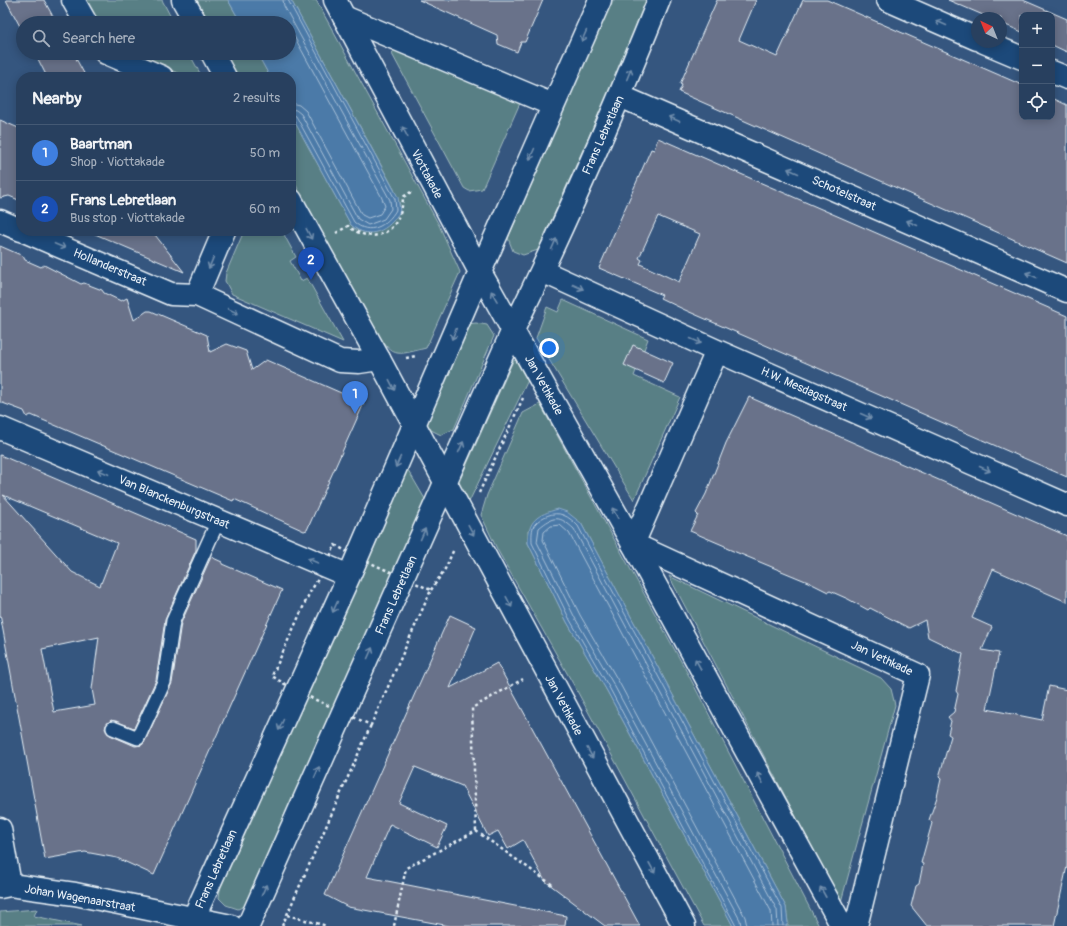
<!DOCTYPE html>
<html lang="en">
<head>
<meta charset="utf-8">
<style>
  body { margin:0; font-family:Pangolin,sans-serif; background:#304765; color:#f1f3f6 }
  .controls { position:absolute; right:12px; top:12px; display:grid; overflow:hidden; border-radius:8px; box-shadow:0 2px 10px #0003 }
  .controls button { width:36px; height:36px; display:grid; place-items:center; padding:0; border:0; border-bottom:1px solid #445974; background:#28405f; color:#f1f3f6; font:20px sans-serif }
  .compass { position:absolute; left:971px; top:12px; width:36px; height:36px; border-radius:50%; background:#28405f; box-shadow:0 2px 10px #0003; rotate:317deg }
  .you { position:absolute; left:549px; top:348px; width:14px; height:14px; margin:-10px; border:3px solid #fff; border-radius:50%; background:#1a73e8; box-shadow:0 0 0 6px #1a73e833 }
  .badge { display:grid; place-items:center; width:26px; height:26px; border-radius:50%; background:#90b9f0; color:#fff; font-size:13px; font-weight:700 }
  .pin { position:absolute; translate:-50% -33px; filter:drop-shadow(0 1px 2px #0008) }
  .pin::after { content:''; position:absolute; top:21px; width:14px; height:12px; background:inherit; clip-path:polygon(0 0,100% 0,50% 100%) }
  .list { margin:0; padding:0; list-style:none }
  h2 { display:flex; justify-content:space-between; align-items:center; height:52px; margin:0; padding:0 16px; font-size:17px }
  h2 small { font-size:13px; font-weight:400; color:#a5afbd }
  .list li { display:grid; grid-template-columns:26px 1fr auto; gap:12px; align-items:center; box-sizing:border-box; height:56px; padding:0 16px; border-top:1px solid #445974 }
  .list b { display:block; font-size:15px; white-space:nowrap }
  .list p { margin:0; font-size:13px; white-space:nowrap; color:#a5afbd }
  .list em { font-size:13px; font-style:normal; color:#a5afbd }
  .icon { flex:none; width:22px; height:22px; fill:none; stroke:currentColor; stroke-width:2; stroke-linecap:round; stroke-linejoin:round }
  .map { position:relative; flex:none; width:1067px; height:926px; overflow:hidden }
  .search { position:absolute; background:#28405f; box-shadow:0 2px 10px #0003; left:16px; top:16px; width:280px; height:44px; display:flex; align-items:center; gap:10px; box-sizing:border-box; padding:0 14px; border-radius:22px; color:#a5afbd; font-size:15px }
  .panel { position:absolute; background:#28405f; box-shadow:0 2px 10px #0003; left:16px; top:72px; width:280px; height:164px; border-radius:16px }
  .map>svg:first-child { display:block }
  .green { fill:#587f85; stroke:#a0b8be }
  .water { fill:#4b7aa8; stroke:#8aaac8 }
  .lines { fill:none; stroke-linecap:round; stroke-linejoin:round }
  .shore { stroke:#a9c1d8; stroke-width:1 }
  .building { fill:#69728a; stroke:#e8f1f8; fill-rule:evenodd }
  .lane-casing { stroke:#e8f1f8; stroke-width:16 }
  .street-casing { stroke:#e8f1f8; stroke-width:25 }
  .secondary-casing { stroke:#e8f1f8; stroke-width:25 }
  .path { stroke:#e8f1f8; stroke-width:2.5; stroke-dasharray:3 3; stroke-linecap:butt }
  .lane { stroke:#1f4a7a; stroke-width:13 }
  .street { stroke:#1f4a7a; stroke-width:22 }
  .secondary { stroke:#1f4a7a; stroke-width:22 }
  .oneway { stroke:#6f8dac }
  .labels { text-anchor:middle; stroke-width:3.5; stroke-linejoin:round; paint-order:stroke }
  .street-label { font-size:12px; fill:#e8f1f8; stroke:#1f4a7a }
</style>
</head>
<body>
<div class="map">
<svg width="1067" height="926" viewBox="0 0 1067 926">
  <rect width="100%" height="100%" fill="#35567f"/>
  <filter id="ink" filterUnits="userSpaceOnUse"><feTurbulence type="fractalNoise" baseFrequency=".025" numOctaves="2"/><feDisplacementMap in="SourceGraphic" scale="8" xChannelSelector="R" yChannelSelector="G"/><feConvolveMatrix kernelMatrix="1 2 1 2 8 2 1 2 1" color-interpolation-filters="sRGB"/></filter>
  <g filter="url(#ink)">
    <path class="green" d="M83 0H162L174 23H97Z
      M195 0H228L241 23H208Z
      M291 0H316L439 225 460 272 426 348C394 356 394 358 375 331L291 176V115L351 225 359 232 400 205 394 189Z
      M612 0H650L538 250 523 255 513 251 508 238Z
      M394 48 520 103 482 189 469 191 464 188 392 54Z
      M131 53H189L202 77H187Z
      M224 53H257L270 77H237Z
      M244 231H282L296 257 290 261 301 281 307 278 343 342 232 294 225 281 226 273Z
      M563 300 648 339 634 376 680 397 634 500 536 338 547 307 558 312Z
      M476 323 487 325 494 336 454 429 441 435 431 430 425 423 467 324Z
      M522 359 531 374 467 506 461 494 459 482 513 361Z
      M540 404 688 674 819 926H786L788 923 786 907 581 523 528 531V543L567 622 607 691 733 926H704L576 689 498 551 481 515 487 495 523 413Z
      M404 470H408L425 499 426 505 247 905 238 909 226 905 219 898 221 881Z
      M669 576 881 678 891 689 895 705 841 902Z
      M37 909 34 916 82 926H0V912Z"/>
    <path class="water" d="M228 0H291L398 197 400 211C389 231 369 241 351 225L291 115V77H270L257 53H289V23H241Z
      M558 509 567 512 581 523 786 907 788 923 786 926H733L607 691 567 622 528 543C528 520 537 515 558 509Z"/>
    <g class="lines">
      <path class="shore" d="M283 0 284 6 390 200 391 209 384 219 368 225 358 219 301 114 296 110 291 109
        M288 0 395 199 396 210C387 226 369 236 354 222L296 116 291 114
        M289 27 381 196 385 206 380 214 368 218 362 215 306 111 299 105 291 103
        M736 926 610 689 570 620 532 543C532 537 531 529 535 524 541 517 554 511 563 515 569 517 574 522 578 526L782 908 783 926
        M741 926 740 920 615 687 575 618 537 542 539 528C554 515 560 516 574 529L777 910 778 926
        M747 926 745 917 620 684 580 615 543 540 544 532 551 526 560 525 569 533 771 911 772 926"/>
    </g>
    <path class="building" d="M6 0H44L56 22 23 23V32Z
      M419 0H543L525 42H521L517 52 498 44 497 35Z
      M717 0H756L739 40 777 57 803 0H827L1022 85V117H1052V98L1067 105V263L679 92 682 85 680 84Z
      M948 0H1023L1067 19V52L1052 45V15H1022V32L1001 23V18H990Z
      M35 53H73L86 77H47Z
      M0 120 21 129V201L9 196 0 198Z
      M658 138 1067 316V477L685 310 660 298 662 295 599 268 651 149 654 150ZM658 216 700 234 679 282 640 264 642 260 639 258Z
      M88 231H152L184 272Z
      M0 246 23 256 25 260 41 267 44 265 81 284 84 283 102 290 104 293 121 301 127 298 134 320 147 311H151L207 335 210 352 227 344 246 351 252 370 266 360 364 403 307 530 304 531 234 499 233 501 31 415 27 417 24 411 0 402Z
      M633 345 673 363 664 383 624 365Z
      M749 397 1067 536V602L993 569 972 618 992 627 982 650 999 653 987 709 1042 720 1049 686 1067 690V866L1054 926H927L911 906 916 886 919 884 923 864 921 863 932 823 929 820 937 797 941 779 939 777 951 736 948 734 951 721 948 717 954 712 958 694 956 691 963 654 928 637 925 620 909 628 870 608 868 610 848 599 830 591 828 592 808 582 726 548 725 546 690 531 698 515 696 513 706 494 726 443Z
      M0 455 196 539V550L165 620 156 680 134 728 111 720 106 725 105 729 110 735 135 746 142 745 145 741 172 683 181 623 211 557 222 562V564L282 590 154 875 117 858 85 852 45 859 0 614ZM3 495 117 543 100 586 72 572ZM99 637 92 689 95 705 54 712 42 649Z
      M450 615 476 627 450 688 497 663 640 926H605L545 881 523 840 508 849 498 831 488 836 462 786 415 767 399 803 447 826 437 847 390 824 367 877 566 916 565 926H450L348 907 325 895Z"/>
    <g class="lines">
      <g class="lane-casing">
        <path id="lane" d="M113 728 138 738 164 682 173 621 218 521"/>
      </g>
      <g class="street-casing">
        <path id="street" d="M73 0 86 23
          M888 0 977 39
          M344 17 553 105
          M984 42 1022 58
          M106 53 162 77
          M1052 72 1067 78
          M620 96 1067 291
          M0 221 21 230
          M24 231 171 294 197 295 340 361 359 362 379 359
          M542 271 717 351 1067 505
          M197 295 224 231
          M717 351 633 544 918 675 856 926
          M0 428 349 576
          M0 829 10 885
          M0 887 10 885 75 894 231 926
          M190 926 349 576 480 272 600 0
          M248 926 513 330C566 222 614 112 659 0"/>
      </g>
      <g class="secondary-casing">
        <path id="secondary" d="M183 0 196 23
          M335 0 480 272 633 544 842 926
          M212 53 225 77
          M291 200 379 359 684 926"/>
      </g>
      <path class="path" d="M336 233 348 226C376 248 402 230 403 197L411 192
        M406 358 416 356
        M479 493 523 398
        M335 545 357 557 431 590 371 725 296 691 272 676 309 594 326 566Z
        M431 590 445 569 454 549
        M476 831 554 886
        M287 915 327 926
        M282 926 371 725
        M394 926 406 868 476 831 472 708 523 679"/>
      <use href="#lane" class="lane"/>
      <use href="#street" class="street"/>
      <use href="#secondary" class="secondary"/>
    </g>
    <defs><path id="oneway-shaft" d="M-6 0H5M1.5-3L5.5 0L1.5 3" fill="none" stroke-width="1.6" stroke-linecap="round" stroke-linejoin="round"/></defs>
    <g class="oneway">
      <use href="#oneway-shaft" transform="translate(941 23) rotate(-156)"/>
      <use href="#oneway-shaft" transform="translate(584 36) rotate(114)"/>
      <use href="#oneway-shaft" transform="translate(629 74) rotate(-68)"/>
      <use href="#oneway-shaft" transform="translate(674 119) rotate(-156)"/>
      <use href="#oneway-shaft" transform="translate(405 132) rotate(-118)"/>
      <use href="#oneway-shaft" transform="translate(532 154) rotate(114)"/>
      <use href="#oneway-shaft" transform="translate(793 171) rotate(-156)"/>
      <use href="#oneway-shaft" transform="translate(912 223) rotate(-156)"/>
      <use href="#oneway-shaft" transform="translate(309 234) rotate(62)"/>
      <use href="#oneway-shaft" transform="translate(554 244) rotate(-66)"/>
      <use href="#oneway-shaft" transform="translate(60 246) rotate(23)"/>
      <use href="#oneway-shaft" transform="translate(211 263) rotate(113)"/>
      <use href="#oneway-shaft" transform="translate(1031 275) rotate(-156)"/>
      <use href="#oneway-shaft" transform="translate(578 287) rotate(24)"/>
      <use href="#oneway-shaft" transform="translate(494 296) rotate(-120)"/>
      <use href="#oneway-shaft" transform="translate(233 311) rotate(25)"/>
      <use href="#oneway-shaft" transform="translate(454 334) rotate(113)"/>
      <use href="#oneway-shaft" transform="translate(696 341) rotate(24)"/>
      <use href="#oneway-shaft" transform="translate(392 385) rotate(63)"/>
      <use href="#oneway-shaft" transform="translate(866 416) rotate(24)"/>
      <use href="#oneway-shaft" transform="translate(461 447) rotate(-66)"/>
      <use href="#oneway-shaft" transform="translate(398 462) rotate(114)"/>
      <use href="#oneway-shaft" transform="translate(985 469) rotate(24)"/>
      <use href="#oneway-shaft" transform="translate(103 472) rotate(-157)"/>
      <use href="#oneway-shaft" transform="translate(615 513) rotate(-119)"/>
      <use href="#oneway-shaft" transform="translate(471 530) rotate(62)"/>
      <use href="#oneway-shaft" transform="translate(423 534) rotate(-66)"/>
      <use href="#oneway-shaft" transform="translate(313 561) rotate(-157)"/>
      <use href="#oneway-shaft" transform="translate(509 602) rotate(62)"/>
      <use href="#oneway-shaft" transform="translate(335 607) rotate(114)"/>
      <use href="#oneway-shaft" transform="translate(370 653) rotate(-66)"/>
      <use href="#oneway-shaft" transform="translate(698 664) rotate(-119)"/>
      <use href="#oneway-shaft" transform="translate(281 725) rotate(114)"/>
      <use href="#oneway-shaft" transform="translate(590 753) rotate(61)"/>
      <use href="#oneway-shaft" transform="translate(317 772) rotate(-66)"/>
      <use href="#oneway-shaft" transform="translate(760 778) rotate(-119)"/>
      <use href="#oneway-shaft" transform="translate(652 868) rotate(61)"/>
      <use href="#oneway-shaft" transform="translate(264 890) rotate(-66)"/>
      <use href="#oneway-shaft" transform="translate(823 892) rotate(-119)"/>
    </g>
  </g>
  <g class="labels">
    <g class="street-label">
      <text transform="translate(603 135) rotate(-66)" y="4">Frans Lebretlaan</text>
      <text transform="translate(427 174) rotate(62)" y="4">Viottakade</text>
      <text transform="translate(844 193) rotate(24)" y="4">Schotelstraat</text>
      <text transform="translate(110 267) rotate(23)" y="4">Hollanderstraat</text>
      <text transform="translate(544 385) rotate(61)" y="4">Jan Vethkade</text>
      <text transform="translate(804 389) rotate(24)" y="4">H.W. Mesdagstraat</text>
      <text transform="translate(174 502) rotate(23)" y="4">Van Blanckenburgstraat</text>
      <text transform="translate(396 595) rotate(-66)" y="4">Frans Lebretlaan</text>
      <text transform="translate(882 658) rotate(25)" y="4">Jan Vethkade</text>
      <text transform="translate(564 705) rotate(62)" y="4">Jan Vethkade</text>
      <text transform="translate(216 869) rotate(-66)" y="4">Frans Lebretlaan</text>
      <text transform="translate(80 898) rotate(10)" y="4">Johan Wagenaarstraat</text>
    </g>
  </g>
</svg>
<div class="controls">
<button>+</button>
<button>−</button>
<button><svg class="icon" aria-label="locate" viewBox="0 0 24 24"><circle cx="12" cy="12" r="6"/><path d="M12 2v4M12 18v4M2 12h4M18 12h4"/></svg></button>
</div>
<svg class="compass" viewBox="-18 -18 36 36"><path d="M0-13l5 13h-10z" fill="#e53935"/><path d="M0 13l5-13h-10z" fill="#a5afbd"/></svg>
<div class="you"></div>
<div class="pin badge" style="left:355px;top:414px;background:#3f7fe0">1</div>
<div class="pin badge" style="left:311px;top:280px;background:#1a4fb4">2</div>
<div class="search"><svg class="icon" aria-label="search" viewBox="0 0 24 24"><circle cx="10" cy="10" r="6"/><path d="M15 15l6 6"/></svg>Search here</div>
<section class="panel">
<h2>Nearby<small>2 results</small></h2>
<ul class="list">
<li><span class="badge" style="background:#3f7fe0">1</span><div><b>Baartman</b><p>Shop · Viottakade</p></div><em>50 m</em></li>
<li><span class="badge" style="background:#1a4fb4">2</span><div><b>Frans Lebretlaan</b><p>Bus stop · Viottakade</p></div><em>60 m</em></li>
</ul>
</section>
</div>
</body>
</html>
